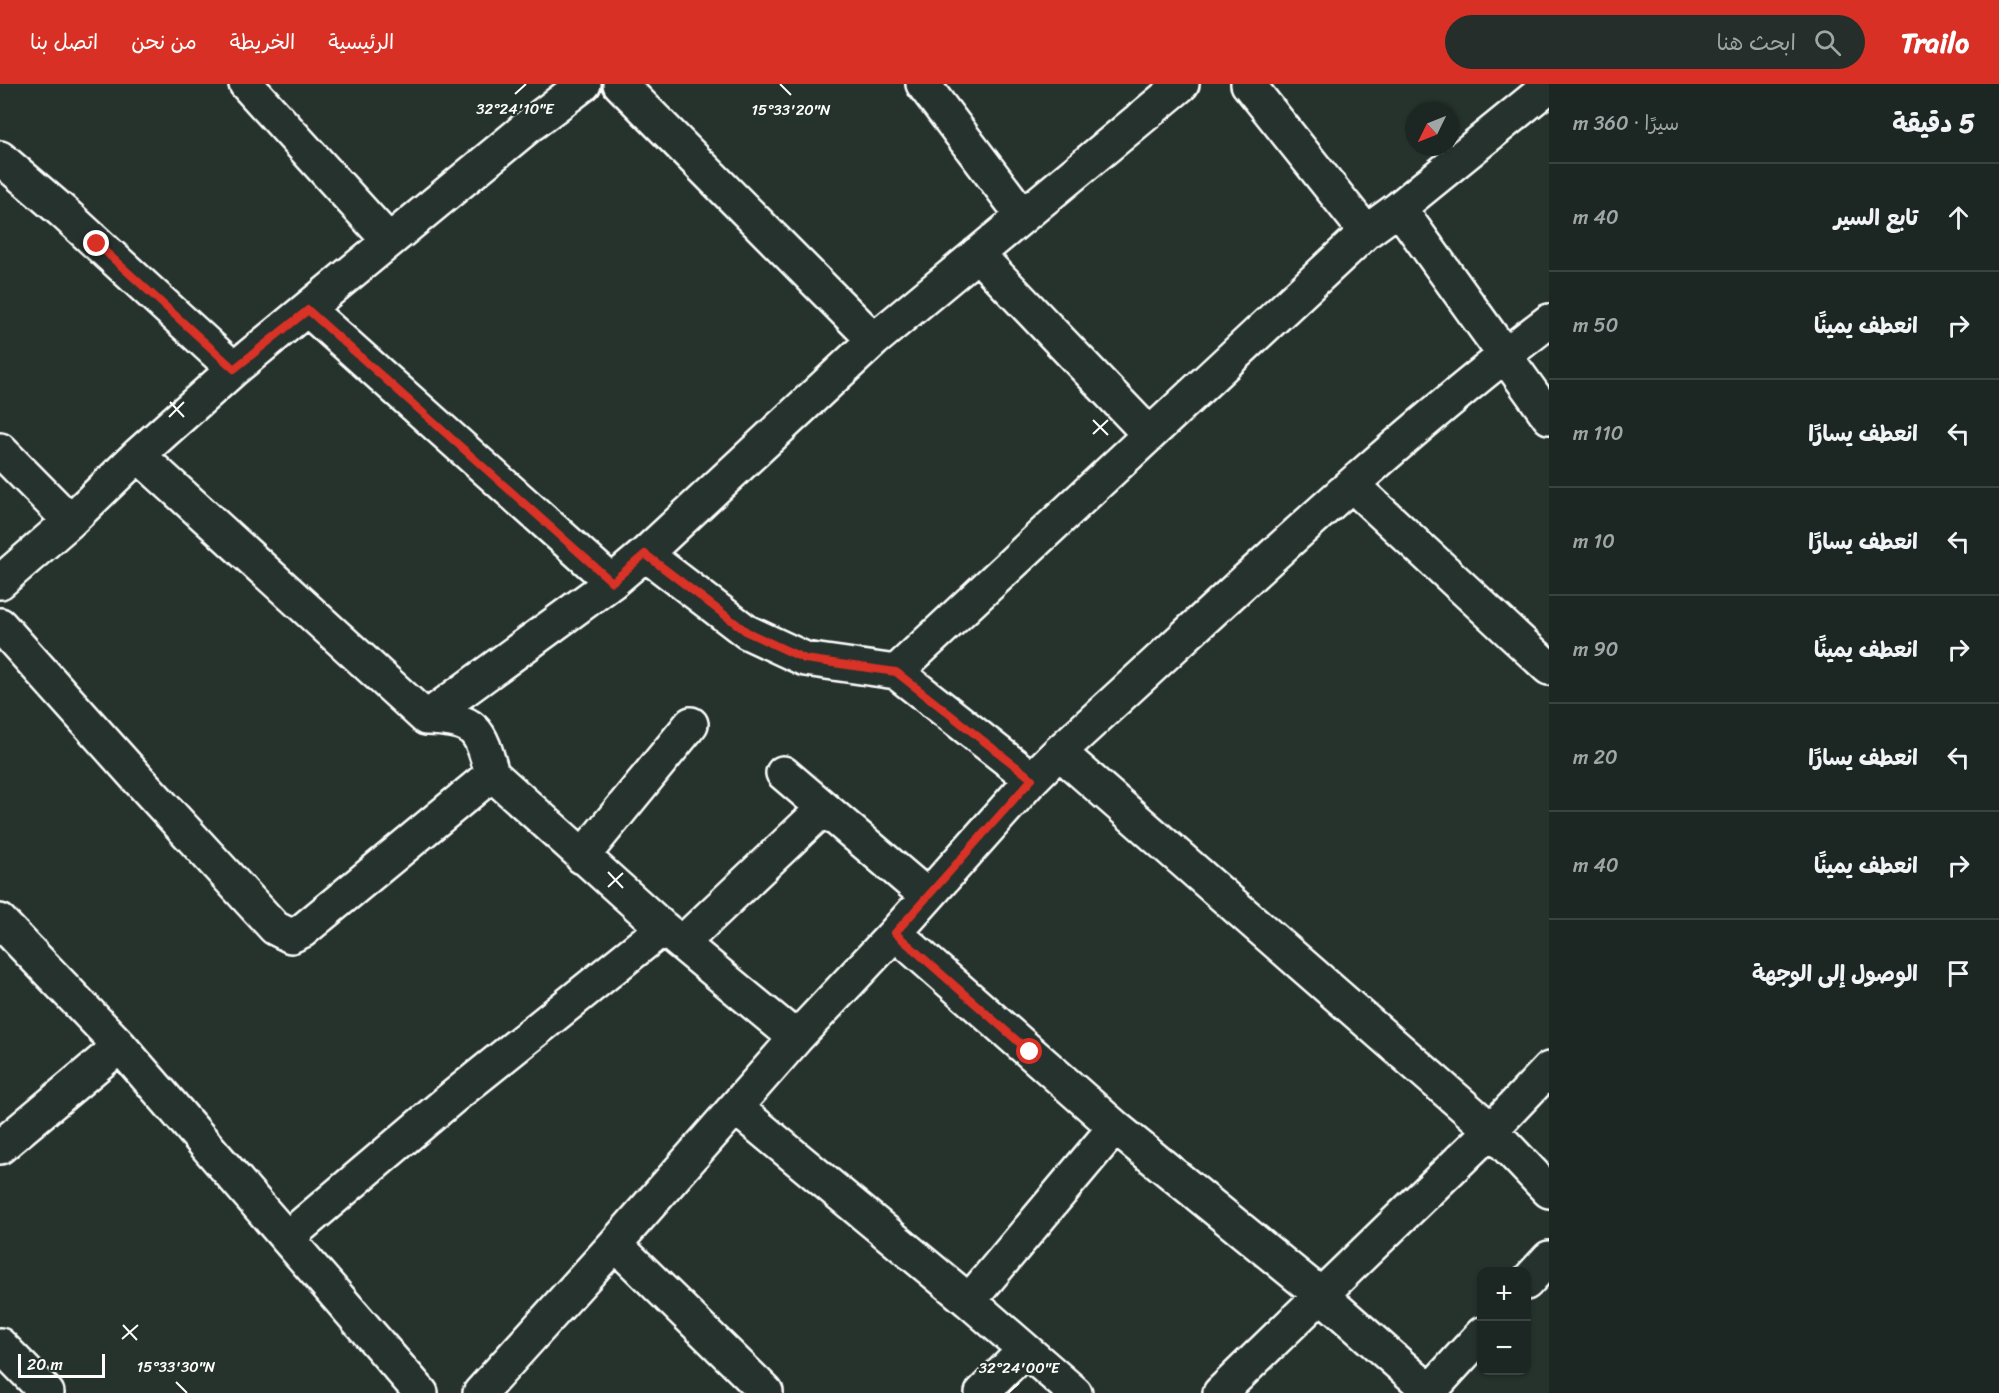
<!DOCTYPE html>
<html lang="ar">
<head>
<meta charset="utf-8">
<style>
  body { margin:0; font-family:Sriracha,"Playpen Sans Arabic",sans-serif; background:#252e2a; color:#f1f3f6; direction:rtl }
  .controls { position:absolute; right:18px; bottom:18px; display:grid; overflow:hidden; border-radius:12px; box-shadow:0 2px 4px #0004 }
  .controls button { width:54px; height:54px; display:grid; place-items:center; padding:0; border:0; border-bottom:2px solid #3a4340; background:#1c2622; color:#f1f3f6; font:30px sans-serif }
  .compass { position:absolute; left:1405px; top:18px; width:54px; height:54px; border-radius:50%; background:#1c2622; box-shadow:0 2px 4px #0004; rotate:227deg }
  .scale { position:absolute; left:18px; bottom:15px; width:87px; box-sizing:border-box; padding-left:6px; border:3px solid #fff; border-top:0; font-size:16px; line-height:21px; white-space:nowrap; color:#fff; -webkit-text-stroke:4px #26332d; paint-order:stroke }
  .stop { position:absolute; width:18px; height:18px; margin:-14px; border:4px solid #d93025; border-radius:50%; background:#fff }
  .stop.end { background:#d93025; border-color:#fff; box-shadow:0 2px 6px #0008 }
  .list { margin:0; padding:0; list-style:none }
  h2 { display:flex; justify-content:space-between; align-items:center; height:78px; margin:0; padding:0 24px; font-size:26px }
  h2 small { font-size:20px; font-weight:400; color:#a0a5a5 }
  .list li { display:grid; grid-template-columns:39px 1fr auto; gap:18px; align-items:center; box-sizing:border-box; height:108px; padding:0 24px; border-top:2px solid #3a4340 }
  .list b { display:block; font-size:22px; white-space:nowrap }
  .list em { font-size:20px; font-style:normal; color:#a0a5a5 }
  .icon { flex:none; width:33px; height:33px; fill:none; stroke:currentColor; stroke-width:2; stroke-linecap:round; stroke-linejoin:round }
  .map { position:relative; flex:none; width:1549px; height:1309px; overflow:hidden; direction:ltr }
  header { display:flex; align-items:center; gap:36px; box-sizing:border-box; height:84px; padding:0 30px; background:#d93025; color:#fff }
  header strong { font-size:28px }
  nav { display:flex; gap:33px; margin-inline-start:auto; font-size:21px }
  .search { width:420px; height:54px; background:#252e2a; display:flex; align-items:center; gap:15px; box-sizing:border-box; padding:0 21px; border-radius:33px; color:#a0a5a5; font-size:22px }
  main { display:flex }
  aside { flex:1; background:#1c2622 }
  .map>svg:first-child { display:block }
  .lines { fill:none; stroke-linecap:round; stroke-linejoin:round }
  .minor-casing { stroke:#fff; stroke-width:38 }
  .minor { stroke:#26332d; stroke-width:33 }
  .route { stroke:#d93025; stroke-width:8 }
  .ticks { fill:none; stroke:#fff; stroke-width:2 }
  .ticks-label { font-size:15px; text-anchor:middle; fill:#fff; stroke:#26332d; stroke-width:5; stroke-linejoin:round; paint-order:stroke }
</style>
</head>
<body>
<header>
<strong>Trailo</strong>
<div class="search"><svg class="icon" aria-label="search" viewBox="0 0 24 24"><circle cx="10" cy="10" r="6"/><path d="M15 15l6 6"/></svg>ابحث هنا</div>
<nav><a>الرئيسية</a><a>الخريطة</a><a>من نحن</a><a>اتصل بنا</a></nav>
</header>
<main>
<aside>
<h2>5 دقيقة<small>سيرًا · 360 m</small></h2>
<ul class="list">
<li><svg class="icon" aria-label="ahead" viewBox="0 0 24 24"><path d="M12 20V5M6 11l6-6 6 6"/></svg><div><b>تابع السير</b></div><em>40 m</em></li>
<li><svg class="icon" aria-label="right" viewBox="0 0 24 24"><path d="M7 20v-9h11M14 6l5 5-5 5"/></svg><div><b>انعطف يمينًا</b></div><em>50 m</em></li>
<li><svg class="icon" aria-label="left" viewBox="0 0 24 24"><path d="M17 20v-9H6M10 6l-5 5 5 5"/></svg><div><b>انعطف يسارًا</b></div><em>110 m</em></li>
<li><svg class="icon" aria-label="left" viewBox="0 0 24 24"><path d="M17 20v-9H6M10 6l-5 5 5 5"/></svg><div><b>انعطف يسارًا</b></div><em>10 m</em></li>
<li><svg class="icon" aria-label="right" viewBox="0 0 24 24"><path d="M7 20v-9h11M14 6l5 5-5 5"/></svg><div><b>انعطف يمينًا</b></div><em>90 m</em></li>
<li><svg class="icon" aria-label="left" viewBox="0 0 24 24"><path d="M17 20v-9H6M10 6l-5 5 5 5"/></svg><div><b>انعطف يسارًا</b></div><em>20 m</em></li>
<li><svg class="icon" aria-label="right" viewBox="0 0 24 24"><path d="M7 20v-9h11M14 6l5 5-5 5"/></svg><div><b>انعطف يمينًا</b></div><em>40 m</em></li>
<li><svg class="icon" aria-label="arrive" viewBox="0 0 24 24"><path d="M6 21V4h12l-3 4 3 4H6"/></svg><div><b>الوصول إلى الوجهة</b></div></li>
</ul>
</aside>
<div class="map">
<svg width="1549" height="1309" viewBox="0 0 1549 1309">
  <rect width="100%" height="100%" fill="#26332d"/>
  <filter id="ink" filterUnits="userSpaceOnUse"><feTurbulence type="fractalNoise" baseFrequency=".0167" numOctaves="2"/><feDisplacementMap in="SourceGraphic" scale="12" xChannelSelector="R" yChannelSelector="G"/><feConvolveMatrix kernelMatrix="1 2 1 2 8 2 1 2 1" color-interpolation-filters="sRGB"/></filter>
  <g filter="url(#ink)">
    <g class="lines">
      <g class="minor-casing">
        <path id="minor" d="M246 0 389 157
          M620 0 874 256
          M923 0 1023 132
          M1248 0 1366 148
          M0 74 63 128 234 285
          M1399 124 1549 333
          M977 170 1149 350
          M308 226 612 498
          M0 366 70 437
          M138 371 426 634C476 635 480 645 492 690L663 844 796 954
          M1352 401 1549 584
          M645 470 747 548 805 575 896 588
          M0 498 70 437 138 371 234 285 531 40 584 0
          M0 541 138 695 275 844 291 852 302 847 492 690
          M426 634 612 498 645 470 874 256 1182 0
          M1059 668 1491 1046 1549 1107
          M783 689 927 812
          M1032 695 896 588 1366 148 1399 124 1549 2
          M582 773 691 640
          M0 837 120 962 421 1309
          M895 849 1115 1043 1321 1211 1432 1309
          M682 859 824 724
          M736 1024 969 1217 1075 1309
          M0 1063 120 962
          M288 1153 453 1013 663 844
          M615 1160 766 1308
          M1526 1199 1549 1174
          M969 1217 1115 1043
          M0 1261 47 1309
          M1430 1307 1482 1250
          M480 1309 615 1160 796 954 895 849 1032 695 1059 668C1220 522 1376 369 1549 237
          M982 1309 1025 1266
          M1220 1309 1491 1046 1549 985"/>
      </g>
      <use href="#minor" class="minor"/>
    </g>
  </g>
  <g class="lines" filter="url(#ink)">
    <path class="route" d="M97 160 234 285 308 226 612 498 645 470 747 548 805 575 896 588 1032 695 895 849 1030 968"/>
  </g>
  <path class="ticks" d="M780 0 791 11M515 10 526 0M170 318 184 333M169 333 184 318M1093 336 1108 351M1093 350 1108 336M608 788 623 804M608 803 623 789M123 1241 137 1256M122 1255 138 1241M176 1298 187 1309M1008 1309 1019 1299"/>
  <g class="ticks-label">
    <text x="515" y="30">32°24'10"E</text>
    <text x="791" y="31">15°33'20"N</text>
    <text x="176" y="1288">15°33'30"N</text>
    <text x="1019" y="1289">32°24'00"E</text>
  </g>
</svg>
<div class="controls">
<button>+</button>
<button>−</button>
</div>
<svg class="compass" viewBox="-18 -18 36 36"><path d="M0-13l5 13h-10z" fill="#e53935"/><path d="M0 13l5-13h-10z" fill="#a0a5a5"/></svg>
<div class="scale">20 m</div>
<div class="stop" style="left:1030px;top:968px"></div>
<div class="stop end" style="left:97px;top:160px"></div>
</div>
</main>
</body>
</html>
